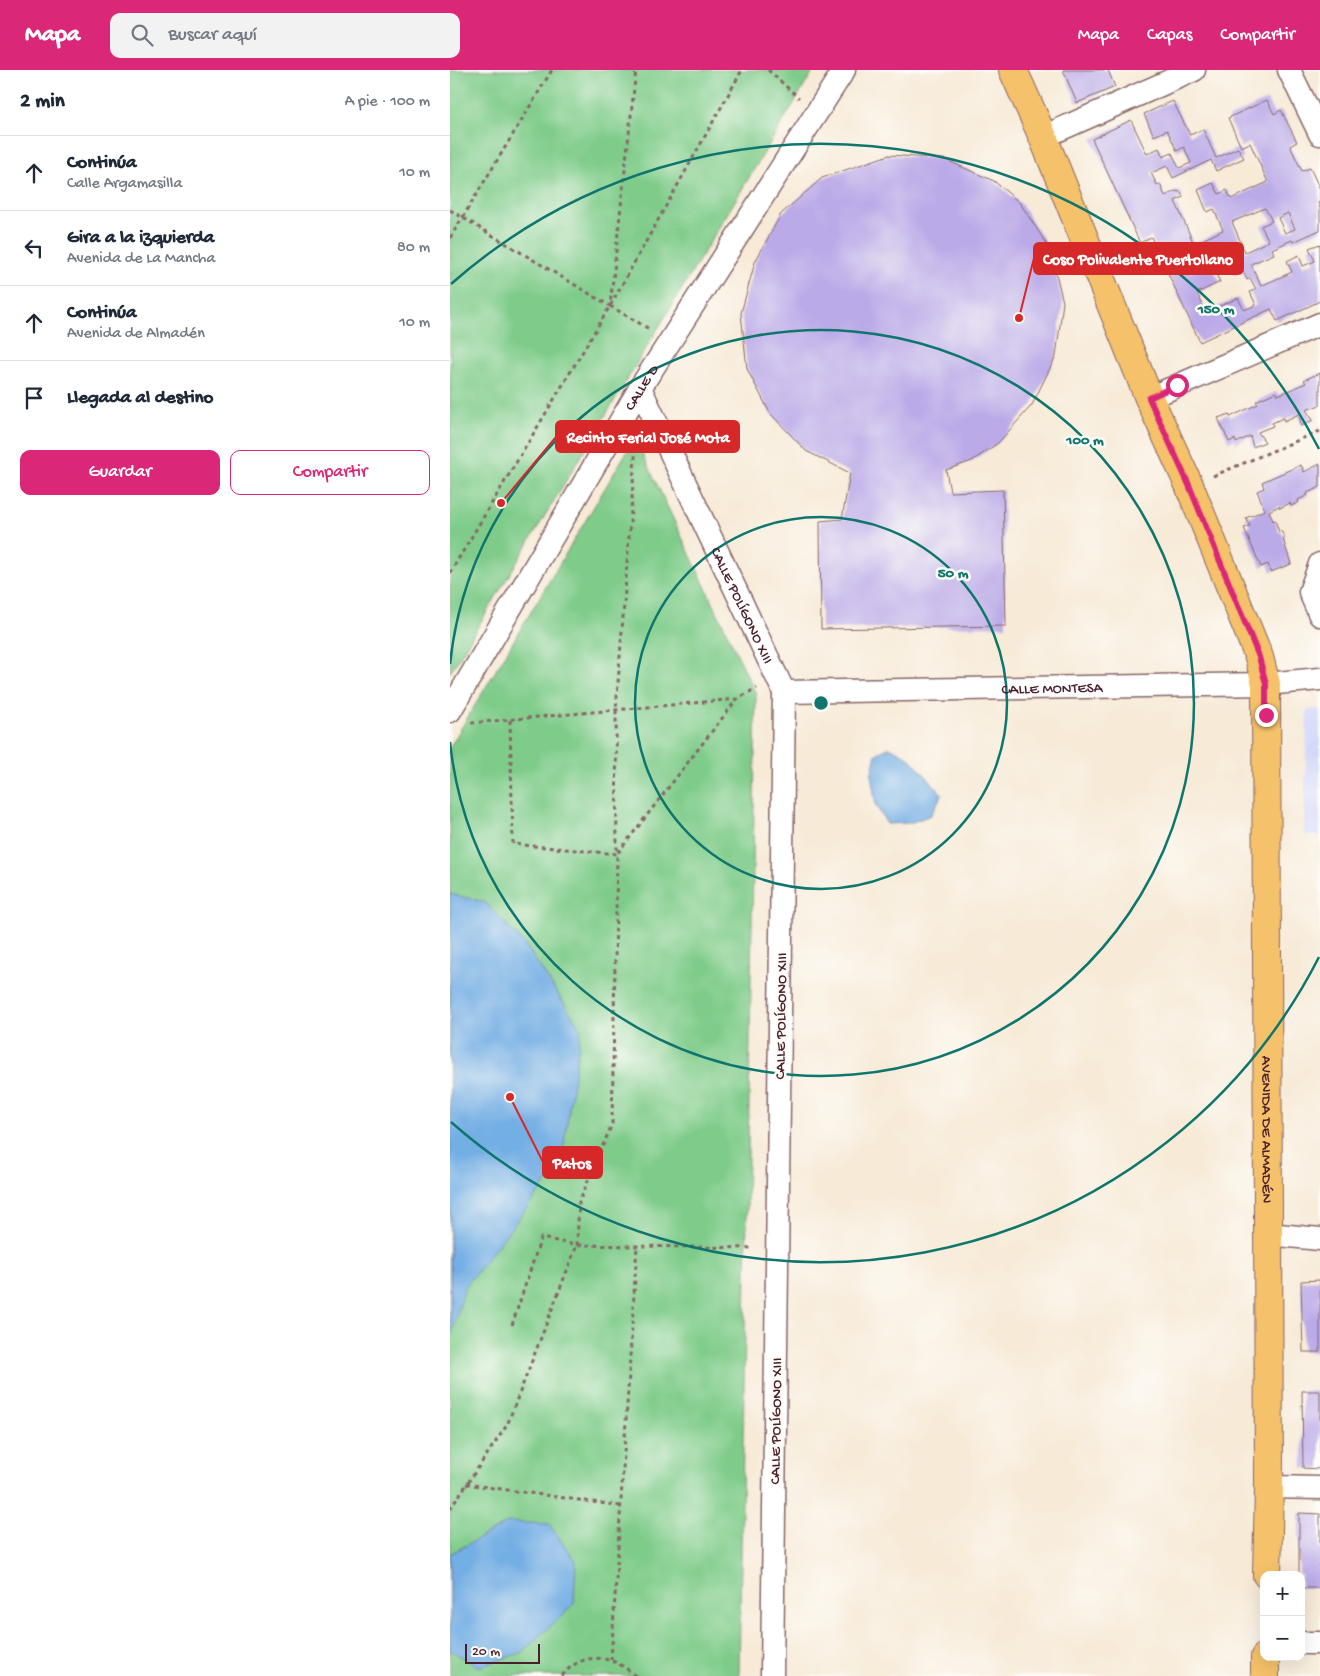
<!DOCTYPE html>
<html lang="es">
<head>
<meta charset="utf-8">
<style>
  body { margin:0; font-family:"Gochi Hand",sans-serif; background:#f2f2f3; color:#1f2937 }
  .controls { position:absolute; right:15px; bottom:15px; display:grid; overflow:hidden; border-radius:10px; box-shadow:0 5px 20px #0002 }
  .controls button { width:45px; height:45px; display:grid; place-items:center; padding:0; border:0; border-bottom:1px solid #e0e1e3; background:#fff; color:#1f2937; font:25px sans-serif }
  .scale { position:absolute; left:15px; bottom:12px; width:75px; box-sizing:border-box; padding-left:5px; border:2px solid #4a1f2b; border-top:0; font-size:14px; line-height:18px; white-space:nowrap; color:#4a1f2b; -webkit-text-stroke:4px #fdfcf7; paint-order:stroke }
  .stop { position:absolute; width:15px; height:15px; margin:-11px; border:4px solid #db2777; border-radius:50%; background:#fff }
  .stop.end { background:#db2777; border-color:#fff; box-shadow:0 1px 5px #0008 }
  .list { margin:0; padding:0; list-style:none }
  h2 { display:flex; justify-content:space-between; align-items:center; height:65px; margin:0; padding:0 20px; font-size:21px }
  h2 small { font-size:16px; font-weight:400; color:#747a83 }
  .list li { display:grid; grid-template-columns:32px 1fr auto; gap:15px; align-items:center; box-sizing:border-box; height:75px; padding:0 20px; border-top:1px solid #e0e1e3 }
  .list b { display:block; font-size:19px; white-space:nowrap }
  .list p { margin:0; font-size:16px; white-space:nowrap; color:#747a83 }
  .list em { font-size:16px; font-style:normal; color:#747a83 }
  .actions { display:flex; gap:10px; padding:15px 20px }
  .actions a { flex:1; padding:11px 0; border:1px solid #db2777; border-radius:10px; text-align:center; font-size:18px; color:#db2777 }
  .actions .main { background:#db2777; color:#fff }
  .icon { flex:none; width:28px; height:28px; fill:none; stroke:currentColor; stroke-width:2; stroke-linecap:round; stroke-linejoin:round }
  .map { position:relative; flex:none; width:870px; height:1606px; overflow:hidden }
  header { display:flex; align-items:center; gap:30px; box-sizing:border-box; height:70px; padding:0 25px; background:#db2777; color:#fff }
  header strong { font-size:24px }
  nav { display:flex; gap:28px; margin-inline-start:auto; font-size:18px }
  .search { width:350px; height:45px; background:#f2f2f3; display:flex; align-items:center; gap:12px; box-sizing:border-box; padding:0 18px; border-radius:10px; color:#747a83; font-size:19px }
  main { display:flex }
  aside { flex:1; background:#fff }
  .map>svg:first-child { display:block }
  .built { fill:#d2d9f9 }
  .green { fill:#7fcc8a; stroke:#64765a }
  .water { fill:#73aee4; stroke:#5e6688 }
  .building { fill:#bbaae8; fill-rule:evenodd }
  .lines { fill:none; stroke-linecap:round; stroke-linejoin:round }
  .minor-casing { stroke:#876667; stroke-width:25 }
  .primary-casing { stroke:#876667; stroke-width:30 }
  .path { stroke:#876667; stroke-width:3; stroke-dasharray:4 4; stroke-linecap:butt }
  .minor { stroke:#fff; stroke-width:22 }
  .primary { stroke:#f5c16b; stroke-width:28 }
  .route { stroke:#db2777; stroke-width:6 }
  .ring { fill:none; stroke:#0f766e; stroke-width:2.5 }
  .labels { text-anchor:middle; stroke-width:5; stroke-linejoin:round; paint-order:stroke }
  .street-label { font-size:15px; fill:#4a1f2b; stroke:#fdfcf7 }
  .centre { fill:#0f766e; stroke:#fdfcf7; stroke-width:2.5 }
  .ring-label { font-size:15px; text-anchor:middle; font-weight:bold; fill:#0f766e; stroke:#fdfcf7; stroke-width:5; stroke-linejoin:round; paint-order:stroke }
  .leader { fill:none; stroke:#d62828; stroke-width:2 }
  .callout-dot { fill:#d62828; stroke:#fdfcf7; stroke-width:2 }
  .callout { fill:#d62828; stroke:#d62828; stroke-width:2 }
  .callout-label { font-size:16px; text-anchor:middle; font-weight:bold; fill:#fff }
</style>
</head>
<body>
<header>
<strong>Mapa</strong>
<div class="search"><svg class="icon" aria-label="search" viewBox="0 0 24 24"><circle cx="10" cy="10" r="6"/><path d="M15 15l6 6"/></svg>Buscar aquí</div>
<nav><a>Mapa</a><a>Capas</a><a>Compartir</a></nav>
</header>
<main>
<aside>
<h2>2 min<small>A pie · 100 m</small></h2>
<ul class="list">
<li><svg class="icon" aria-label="ahead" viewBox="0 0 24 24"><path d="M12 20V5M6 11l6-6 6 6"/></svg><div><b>Continúa</b><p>Calle Argamasilla</p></div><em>10 m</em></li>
<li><svg class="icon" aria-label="left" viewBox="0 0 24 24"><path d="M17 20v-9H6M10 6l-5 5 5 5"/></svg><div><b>Gira a la izquierda</b><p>Avenida de La Mancha</p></div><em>80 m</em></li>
<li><svg class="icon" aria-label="ahead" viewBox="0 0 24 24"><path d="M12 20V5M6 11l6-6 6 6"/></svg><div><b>Continúa</b><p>Avenida de Almadén</p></div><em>10 m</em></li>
<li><svg class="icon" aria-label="arrive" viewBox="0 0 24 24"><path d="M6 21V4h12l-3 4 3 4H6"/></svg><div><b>Llegada al destino</b></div></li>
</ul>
<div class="actions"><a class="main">Guardar</a><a>Compartir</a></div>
</aside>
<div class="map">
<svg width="870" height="1606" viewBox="0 0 870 1606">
  <rect width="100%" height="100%" fill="#fdfcf7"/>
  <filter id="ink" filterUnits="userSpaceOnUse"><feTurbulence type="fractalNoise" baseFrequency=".02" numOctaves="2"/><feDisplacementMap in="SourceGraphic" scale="10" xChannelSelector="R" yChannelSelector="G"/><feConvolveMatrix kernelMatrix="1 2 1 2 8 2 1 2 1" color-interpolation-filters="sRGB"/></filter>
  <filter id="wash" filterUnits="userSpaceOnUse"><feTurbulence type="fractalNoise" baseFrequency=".0096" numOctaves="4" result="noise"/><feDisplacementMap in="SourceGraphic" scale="20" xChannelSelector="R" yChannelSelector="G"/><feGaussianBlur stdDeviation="1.12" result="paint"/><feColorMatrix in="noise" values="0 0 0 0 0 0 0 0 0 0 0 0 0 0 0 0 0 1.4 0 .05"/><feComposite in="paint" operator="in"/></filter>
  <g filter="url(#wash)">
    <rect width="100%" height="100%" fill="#f7ead7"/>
    <path class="built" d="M857 639H870V766L854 765Z"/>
    <path class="green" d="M0 0H364L0 603Z
      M185 368 306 624 289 1606H0V677Z"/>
    <path class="water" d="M440 677 460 688 492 724 481 745 460 753 437 754 426 736 421 705 426 684Z
      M0 824 35 832 76 876 131 959 111 1094 15 1217 0 1270Z
      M59 1452 99 1454 126 1491 124 1534 73 1582 29 1597 0 1580V1484Z"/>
    <g id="blocks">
      <path class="building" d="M613 0H658L665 17 627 33Z
        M817 30 824 44 831 40 847 72 840 76 852 101 860 98 870 119V132L868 133 870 138V160L843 172 842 170 822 179 824 184 801 194 811 216 842 202 837 191 849 185 853 196 865 191 859 178 870 174V231L827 251 821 239 750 272 701 167 690 173 642 69 681 50 697 84 709 78 713 87 722 83 729 98 741 93 734 77 727 81 717 60 704 66 694 44 723 31 740 65 753 59 766 88 788 78 794 88 766 101 761 90 723 108 717 96 701 103 707 115 710 114 715 126 726 121 731 122 733 127 725 131 744 174 773 160 764 139 757 142 748 120 763 113 769 124 777 120 781 129 818 112 800 73 791 77 778 48ZM815 138 822 151 811 156 819 171 795 182 782 152ZM838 143 845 159 835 163 828 148ZM766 174 771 186 760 191 754 179ZM779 193 784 205 793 201 797 210 800 208 806 219 800 222 806 235 794 240 788 228 756 242 747 223 770 212 764 200Z
        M439 85 494 89 544 111 570 133 600 179 613 232 606 286 582 335 548 373 522 391 496 400 500 422 553 420 556 556 371 559 370 451 392 449 400 403 356 381 320 343 297 299 291 243 305 192 331 144 372 108Z
        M870 303V335L856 340 863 350 851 356 849 344 834 351 833 348 822 353 823 356 808 362 815 372 803 377 800 366 786 373 785 369 779 372 768 348 779 344 780 347 808 334 806 331 826 322 828 325 856 313 854 310Z
        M870 394V417L857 423 858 425 848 430 849 432 841 436 840 433 830 438 829 436 819 441 823 451 825 450 829 462 831 461 835 468 833 469 841 494 821 502 818 494 811 497 794 458 800 456 796 448 815 440 807 421 814 418 812 412 851 395 854 402Z
        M870 1210V1282H853L851 1211Z
        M852 1321H870V1399L853 1398Z
        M849 1443 870 1444V1518H851V1505H849Z"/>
    </g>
  </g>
  <g filter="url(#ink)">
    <use href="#blocks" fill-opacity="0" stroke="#876667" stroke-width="1"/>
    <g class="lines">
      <g class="minor-casing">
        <g id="minor">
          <path d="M839 0 870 64"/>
          <path d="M593 67 744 0"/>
          <path id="s1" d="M190 318 334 622 322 1606"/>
          <path d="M699 328 870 254"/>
          <path d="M870 494 860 522 870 545"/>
          <path id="s2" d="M334 622 816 614 870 609"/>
          <path id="s3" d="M0 641 190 318 394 0"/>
          <path d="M818 1164 870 1169"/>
          <path d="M819 1417 870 1418"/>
          <path d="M851 1573H870"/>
        </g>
      </g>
      <g class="primary-casing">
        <g id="primary">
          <path id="s4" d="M563 0 593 67 699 328 739 415 809 587 816 614 819 1417 817 1505"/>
          <path d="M815 1606V1587"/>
        </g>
      </g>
      <path class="path" d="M318 0 349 28
        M0 140 160 236 186 0
        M0 168 102 0
        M160 236 201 260
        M763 406 870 361
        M0 503 160 236 292 0
        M60 650 63 774 167 784 166 640 186 374
        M21 653 287 629
        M62 1255 91 1168 127 1175 129 1132 162 1054 167 784 287 629 307 618
        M16 1414 171 1436
        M0 1439 57 1355 127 1175 304 1178
        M161 1590 187 1176
        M112 1606C132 1580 165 1585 185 1606"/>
      <use href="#minor" class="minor"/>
      <use href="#primary" class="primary"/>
    </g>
  </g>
  <g class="lines" filter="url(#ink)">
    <path class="route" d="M727 315 699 328 739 415 809 587 816 614V645"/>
  </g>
  <g class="ring">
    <circle cx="371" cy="633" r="186"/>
    <path d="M0 594A373 373 0 1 1 0 672"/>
    <path d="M869 887A559 559 0 0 1 1 1052M1 214A559 559 0 0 1 869 379"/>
  </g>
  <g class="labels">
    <g class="street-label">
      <text dy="5" stroke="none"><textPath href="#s3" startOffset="376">CALLE D</textPath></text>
      <text dy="5" stroke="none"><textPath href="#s1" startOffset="240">CALLE POLÍGONO XIII</textPath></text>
      <text dy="5" stroke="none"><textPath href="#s2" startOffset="268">CALLE MONTESA</textPath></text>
      <text transform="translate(330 946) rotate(-89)" y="5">CALLE POLÍGONO XIII</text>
      <text dy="5" stroke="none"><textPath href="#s4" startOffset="1110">AVENIDA DE ALMADÉN</textPath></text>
      <text transform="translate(325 1351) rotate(-89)" y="5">CALLE POLÍGONO XIII</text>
    </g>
  </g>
  <circle cx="371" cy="633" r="8" class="centre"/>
  <g class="ring-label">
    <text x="766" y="243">150 m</text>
    <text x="635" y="374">100 m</text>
    <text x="503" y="507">50 m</text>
  </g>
  <path class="leader" d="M569 248L584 188M51 433L106 367M60 1027L93 1092"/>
  <g class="callout-dot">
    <circle cx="569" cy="248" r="5"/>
    <circle cx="51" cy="433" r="5"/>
    <circle cx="60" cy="1027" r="5"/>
  </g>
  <g class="callout">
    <rect x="584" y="173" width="209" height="31" rx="5"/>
    <rect x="106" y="351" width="183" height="31" rx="5"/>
    <rect x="93" y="1077" width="59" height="31" rx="5"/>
  </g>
  <g class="callout-label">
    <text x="688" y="194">Coso Polivalente Puertollano</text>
    <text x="198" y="372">Recinto Ferial José Mota</text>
    <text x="122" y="1098">Patos</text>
  </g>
</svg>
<div class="controls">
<button>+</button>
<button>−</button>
</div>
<div class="scale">20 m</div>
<div class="stop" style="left:727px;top:315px"></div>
<div class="stop end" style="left:816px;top:645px"></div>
</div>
</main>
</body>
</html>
